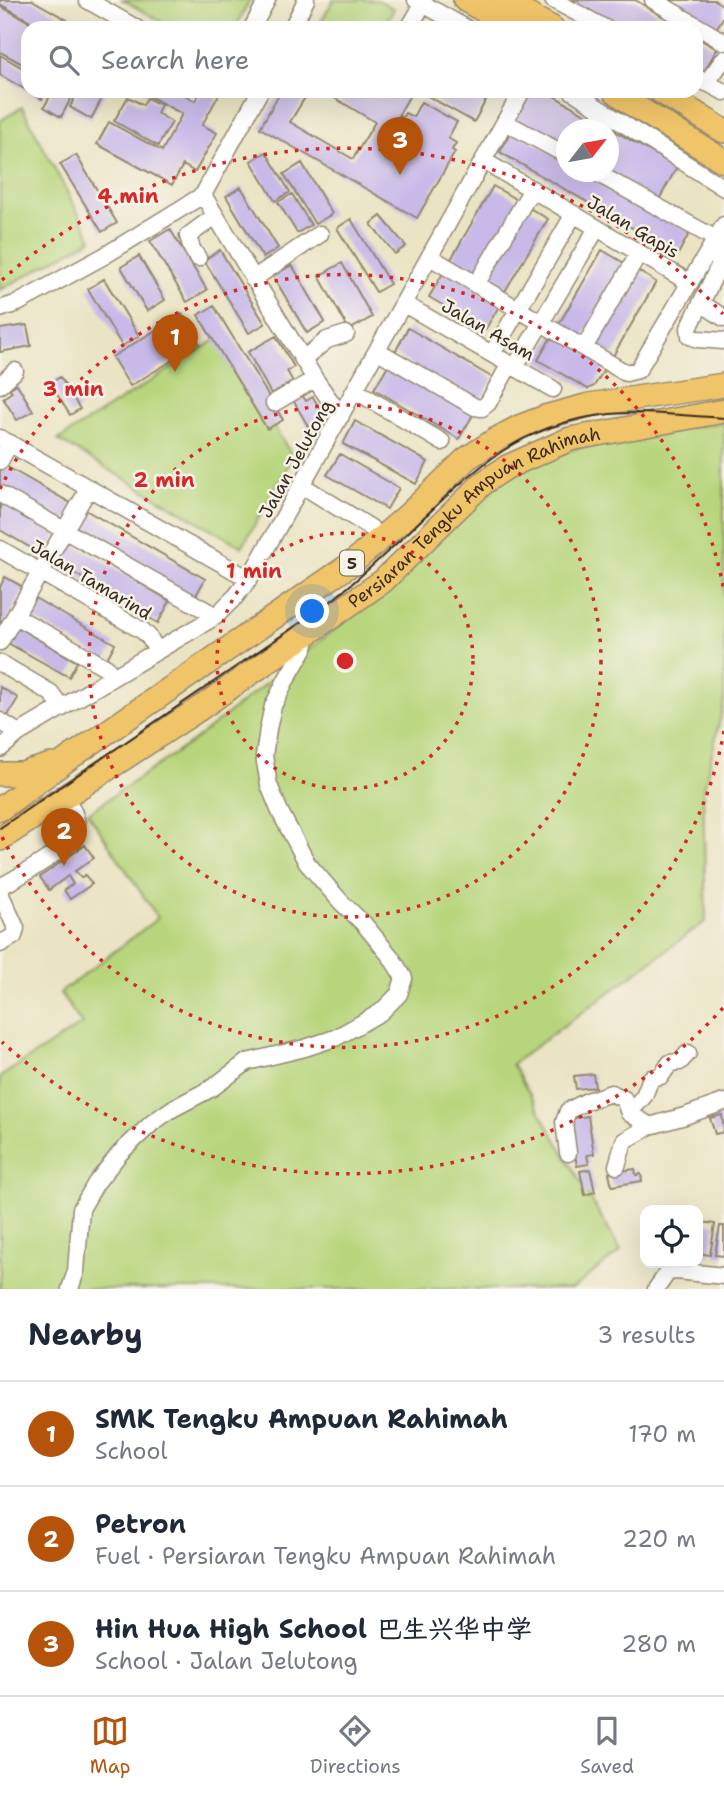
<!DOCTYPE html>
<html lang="en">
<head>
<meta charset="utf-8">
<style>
  body { margin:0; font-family:"Shantell Sans","LXGW WenKai TC",sans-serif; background:#f6f6f7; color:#1f2937 }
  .controls { position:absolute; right:21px; bottom:21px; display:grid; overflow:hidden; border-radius:14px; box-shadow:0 7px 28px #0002 }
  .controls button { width:63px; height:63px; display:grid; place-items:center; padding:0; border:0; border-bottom:2px solid #e0e1e3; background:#fff; color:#1f2937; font:35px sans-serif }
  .compass { position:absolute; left:556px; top:119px; width:63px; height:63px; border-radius:50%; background:#fff; box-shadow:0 7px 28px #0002; rotate:59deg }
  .you { position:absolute; left:313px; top:612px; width:24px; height:24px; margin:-18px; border:5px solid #fff; border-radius:50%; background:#1a73e8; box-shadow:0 0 0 10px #1a73e833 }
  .badge { display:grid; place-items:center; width:46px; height:46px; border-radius:50%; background:#b45309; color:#fff; font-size:23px; font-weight:700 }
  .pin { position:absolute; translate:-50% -58px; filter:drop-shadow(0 2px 4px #0008) }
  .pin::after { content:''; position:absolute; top:37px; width:24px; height:21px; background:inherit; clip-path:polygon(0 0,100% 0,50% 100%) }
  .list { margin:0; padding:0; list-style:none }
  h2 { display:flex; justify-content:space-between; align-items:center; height:91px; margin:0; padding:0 28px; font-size:30px }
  h2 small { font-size:23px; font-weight:400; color:#747a83 }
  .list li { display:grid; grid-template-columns:46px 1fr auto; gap:21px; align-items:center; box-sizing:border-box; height:105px; padding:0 28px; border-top:2px solid #e0e1e3 }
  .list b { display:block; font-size:26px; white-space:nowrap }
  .list p { margin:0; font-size:23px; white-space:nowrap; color:#747a83 }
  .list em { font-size:23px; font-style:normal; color:#747a83 }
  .icon { flex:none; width:38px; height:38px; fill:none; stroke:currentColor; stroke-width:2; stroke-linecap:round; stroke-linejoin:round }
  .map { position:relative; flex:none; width:724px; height:1289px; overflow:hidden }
  .search { position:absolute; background:#fff; box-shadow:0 7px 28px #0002; left:21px; right:21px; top:21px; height:77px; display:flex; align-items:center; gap:18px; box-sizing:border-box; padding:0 24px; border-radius:21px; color:#747a83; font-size:26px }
  .sheet { height:406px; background:#fff }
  nav { display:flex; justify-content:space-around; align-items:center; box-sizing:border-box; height:98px; border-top:2px solid #e0e1e3; background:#fff; font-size:19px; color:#747a83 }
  nav a { display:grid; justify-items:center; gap:4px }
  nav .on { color:#b45309 }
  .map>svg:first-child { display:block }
  .green { fill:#b7d57c; stroke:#79804d; stroke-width:2 }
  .building { fill:#c8b9e9 }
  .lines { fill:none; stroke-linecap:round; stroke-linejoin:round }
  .minor-casing { stroke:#938771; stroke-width:19 }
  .highway-casing { stroke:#938771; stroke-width:26 }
  .minor { stroke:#fff; stroke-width:16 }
  .highway { stroke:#f0c469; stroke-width:23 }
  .tram { stroke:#3b2a1e; stroke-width:2 }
  .ring { fill:none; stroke:#d62828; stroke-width:3.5; stroke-dasharray:3.5 7 }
  .labels { text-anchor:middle; stroke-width:5; stroke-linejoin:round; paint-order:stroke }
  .shield { fill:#f7f3e8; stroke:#73665b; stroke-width:2 }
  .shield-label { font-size:16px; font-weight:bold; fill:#3b2a1e }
  .street-label { font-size:18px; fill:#3b2a1e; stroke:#f7f3e8 }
  .centre { fill:#d62828; stroke:#f7f3e8; stroke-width:3.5 }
  .ring-label { font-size:21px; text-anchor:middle; font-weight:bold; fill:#d62828; stroke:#f7f3e8; stroke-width:5; stroke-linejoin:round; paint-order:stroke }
</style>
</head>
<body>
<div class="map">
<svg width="724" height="1289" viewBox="0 0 724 1289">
  <rect width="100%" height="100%" fill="#f7f3e8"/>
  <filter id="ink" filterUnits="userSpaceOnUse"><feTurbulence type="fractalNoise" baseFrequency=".0143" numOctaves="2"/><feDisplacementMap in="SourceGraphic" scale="14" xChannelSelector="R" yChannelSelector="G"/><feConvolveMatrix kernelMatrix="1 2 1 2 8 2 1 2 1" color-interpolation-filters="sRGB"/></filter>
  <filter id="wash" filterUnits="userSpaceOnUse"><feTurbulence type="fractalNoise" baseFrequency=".00686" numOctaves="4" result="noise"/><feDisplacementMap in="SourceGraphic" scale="28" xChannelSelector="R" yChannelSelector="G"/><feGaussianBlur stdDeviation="1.57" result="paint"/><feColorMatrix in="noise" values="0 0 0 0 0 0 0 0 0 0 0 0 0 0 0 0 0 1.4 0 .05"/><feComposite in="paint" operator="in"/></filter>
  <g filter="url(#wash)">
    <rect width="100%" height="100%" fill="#ebe4c4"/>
    <path class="green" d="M123 0H250L235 28H173Z
      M333 0H378L394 9 383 28H332L321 22Z
      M22 107 92 239 0 290V121Z
      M219 338 293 457 242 547 58 440Z
      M724 422V702L703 792 706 921 512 1064 621 1251 572 1289H0V1077L82 1024 60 993 158 918 88 813 193 741 378 595 503 479 541 460 603 440Z"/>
    <g id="blocks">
      <path class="building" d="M0 0H32L81 28H43L0 4Z
        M573 0H635L682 28H614L571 3Z
        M657 0H714L724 6V16L713 34Z
        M0 6 41 28H28V67L0 52Z
        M696 37 717 49 704 72 696 74Z
        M0 55 28 71V91H46L42 99 0 75Z
        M53 91H75L61 117 44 107Z
        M78 91H106L91 119 70 107Z
        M140 91H178L195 101 201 91H221L202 125 217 133 195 172 183 165 172 185 97 144 109 122 162 151 182 114Z
        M281 91H309L290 122 353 159 375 122 323 91H402L410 95 398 116 402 118 405 113 413 117 421 102 457 122 448 138 456 143 452 150 455 152 417 218 260 128Z
        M419 91H491L474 122Z
        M526 91H545L677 167 657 203 608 172V130H566V152L510 119Z
        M128 97 143 105 147 98 161 105 157 113 172 122 158 146 114 121Z
        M512 130 566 161V172H584L690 232 678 254 500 152Z
        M266 152 290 192 275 201 251 161Z
        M76 155 117 223 102 232 60 164Z
        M302 163 332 214 315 224 284 174Z
        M493 186 519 201 476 276 450 261Z
        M241 187 278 248 263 258 226 196Z
        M292 194 311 225 297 233 278 202Z
        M526 206 548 219 504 293 482 280Z
        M381 216 406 246 395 254 371 224Z
        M351 219 390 284 376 292 337 228Z
        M170 229 207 290 187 302 150 241Z
        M220 250 265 324 249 333 204 260Z
        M602 250 626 264 583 338 559 324Z
        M139 256 165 300 147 311 121 267Z
        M342 263 372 317 349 330 319 276Z
        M292 265 325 322 307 333 273 276Z
        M635 269 656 282 613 356 591 343Z
        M445 270 501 303 485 330 429 297Z
        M104 279 139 336 122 346 88 289Z
        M214 306 283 420 267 429 198 315Z
        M182 314 200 344 130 386 112 357Z
        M27 325 31 346 0 352V329Z
        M408 328 493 378 478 404 394 354Z
        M553 334 607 365 594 386 588 389 538 360Z
        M276 336 294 367 287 371 293 382 271 394 248 352Z
        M390 362 474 413 459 439 374 389Z
        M60 377 80 409 70 415 50 383Z
        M17 384 33 411 17 420 3 398 12 392 10 388Z
        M302 395 306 401 313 397 323 414 316 418 318 423 309 428 293 400Z
        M355 421 428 462 416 484 343 444Z
        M340 454 399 488 387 509 327 475Z
        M2 464 74 505 63 526 0 490V467Z
        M0 501 57 534 45 556 0 530Z
        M82 508 205 579 193 601 70 530Z
        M65 539 170 601 158 623 52 560Z
        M5 577 25 588 0 633V587Z
        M33 597 115 644 106 660 24 613Z
        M17 627 77 662 69 677 8 643Z
        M0 687 18 698 7 717 0 713Z
        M85 845 94 858 75 871 81 878 85 875 92 884 70 899 64 890 73 884 68 876 49 890 40 877Z
        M593 1074 595 1087 576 1089 574 1076Z
        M722 1115 724 1132 715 1134 710 1118Z
        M588 1116 594 1154 587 1155 589 1164 577 1166 569 1119Z
        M590 1169 595 1192 585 1195 580 1171Z
        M635 1169 636 1175 641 1174 642 1181 612 1186 609 1173Z
        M702 1222 715 1224 710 1255 698 1253Z
        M720 1226H724V1256L715 1255Z"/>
    </g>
  </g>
  <g filter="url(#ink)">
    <use href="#blocks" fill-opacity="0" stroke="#938771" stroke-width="2"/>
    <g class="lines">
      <g class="minor-casing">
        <path id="minor" d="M87 0 136 28
          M416 0 466 28
          M553 0 605 28
          M653 0 724 42
          M252 28 267 0
          M292 28 306 0
          M409 28 423 4
          M696 77 724 92
          M706 83 724 59
          M572 91 724 188
          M505 122 566 155
          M484 161 690 283
          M595 172 716 239
          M203 195 315 379 341 416
          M713 244 718 245 719 266 689 328 690 336 698 339 724 341
          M430 257 626 373 638 370 724 225
          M198 258 192 249 188 236 215 216
          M253 279 320 234
          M476 285 532 189
          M701 303 724 318
          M404 304 553 389
          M0 309 18 303 104 256 203 195 260 91
          M584 348 639 253
          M378 351 475 407 482 408 488 403 510 364
          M492 354 574 214
          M303 359 327 340 346 334
          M515 367 597 228
          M0 385 15 371
          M356 391 442 442
          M274 403 315 379
          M0 438 249 579
          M0 461 10 443
          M303 486 371 528
          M0 494 216 616
          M0 549 143 631 149 637 157 651
          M15 616 107 668 112 678
          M0 642 89 488
          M0 663 51 693 62 708
          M0 721 19 733
          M0 749 19 733 216 616 236 596 249 579 522 91
          M0 887C18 877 71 849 76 829 79 819 70 806 66 797
          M0 893 16 928 14 936 0 944
          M629 1113 644 1096 651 1078 661 1076 670 1063 680 1062 688 1053
          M568 1153 564 1122 568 1111 587 1101 611 1093 624 1099 629 1113 650 1126
          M617 1166 624 1141 650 1126 685 1116 724 1102
          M70 1289 76 1271 81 1209 96 1183 120 1153 152 1123 172 1109 212 1088 247 1062 305 1048 335 1038 362 1023 381 1012 399 994 404 978 391 957 364 924 341 902 307 863 280 812 269 785 264 756 268 729 273 706 286 680 304 649 307 633
          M656 1289 668 1272 677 1271 724 1276"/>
      </g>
      <g class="highway-casing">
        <g id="highway">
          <path d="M465 0 515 28"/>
          <path d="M500 0 552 28"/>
          <path d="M615 91 635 106 724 161"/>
          <path d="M660 91 724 131"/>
          <path d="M0 774H22L51 765"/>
          <path d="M0 809 68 759 351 564 409 514 466 459 495 440 519 427 548 416 589 405 724 385"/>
          <path id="s1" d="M0 839 199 709 383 581 483 483 507 467 570 439 724 411"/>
        </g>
      </g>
      <use href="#minor" class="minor"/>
      <use href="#highway" class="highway"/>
      <path class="tram" d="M0 828 326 605C357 581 385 554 414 527 473 471 516 426 602 415 642 410 683 416 724 418"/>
    </g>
  </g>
  <g class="ring">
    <circle cx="345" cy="661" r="128"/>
    <circle cx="345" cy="661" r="256"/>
    <path d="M724 731A385 385 0 0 1 0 833M0 489A385 385 0 0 1 724 591"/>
    <path d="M723 1008A513 513 0 0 1 2 1042M2 280A513 513 0 0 1 723 314"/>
  </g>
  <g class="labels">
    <rect class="shield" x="340" y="550.5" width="24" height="25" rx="5"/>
    <g class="shield-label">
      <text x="352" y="569">5</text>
    </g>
    <g class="street-label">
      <text transform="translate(633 227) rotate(31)" y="6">Jalan Gapis</text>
      <text transform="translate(488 330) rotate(30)" y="6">Jalan Asam</text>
      <text transform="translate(296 459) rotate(-61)" y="6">Jalan Jelutong</text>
      <text dy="6" stroke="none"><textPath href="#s1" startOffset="576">Persiaran Tengku Ampuan Rahimah</textPath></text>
      <text transform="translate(91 580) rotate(31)" y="6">Jalan Tamarind</text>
    </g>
  </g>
  <circle cx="345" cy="661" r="10" class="centre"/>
  <g class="ring-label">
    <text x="128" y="203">4 min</text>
    <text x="73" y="396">3 min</text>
    <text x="164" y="487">2 min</text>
    <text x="254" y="578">1 min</text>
  </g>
</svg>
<div class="controls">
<button><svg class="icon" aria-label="locate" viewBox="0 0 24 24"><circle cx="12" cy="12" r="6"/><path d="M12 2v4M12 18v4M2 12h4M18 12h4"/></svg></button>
</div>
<svg class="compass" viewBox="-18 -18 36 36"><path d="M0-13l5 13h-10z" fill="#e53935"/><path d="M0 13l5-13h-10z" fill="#747a83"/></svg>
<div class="you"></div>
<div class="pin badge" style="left:175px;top:372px">1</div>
<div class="pin badge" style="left:64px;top:866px">2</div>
<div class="pin badge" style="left:400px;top:175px">3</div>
<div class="search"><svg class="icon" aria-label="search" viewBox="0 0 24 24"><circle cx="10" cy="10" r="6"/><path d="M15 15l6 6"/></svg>Search here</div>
</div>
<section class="sheet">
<h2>Nearby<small>3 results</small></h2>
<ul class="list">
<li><span class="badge">1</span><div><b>SMK Tengku Ampuan Rahimah</b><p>School</p></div><em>170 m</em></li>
<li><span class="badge">2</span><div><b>Petron</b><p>Fuel · Persiaran Tengku Ampuan Rahimah</p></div><em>220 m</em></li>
<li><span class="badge">3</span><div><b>Hin Hua High School 巴生兴华中学</b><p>School · Jalan Jelutong</p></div><em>280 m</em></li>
</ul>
</section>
<nav>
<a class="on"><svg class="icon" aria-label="map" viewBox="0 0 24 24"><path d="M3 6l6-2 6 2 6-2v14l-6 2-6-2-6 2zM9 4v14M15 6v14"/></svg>Map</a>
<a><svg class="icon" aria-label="directions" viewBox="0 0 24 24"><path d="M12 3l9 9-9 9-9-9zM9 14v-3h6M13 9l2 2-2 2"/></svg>Directions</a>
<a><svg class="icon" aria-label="saved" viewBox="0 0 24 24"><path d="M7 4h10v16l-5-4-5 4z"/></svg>Saved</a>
</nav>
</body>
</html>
